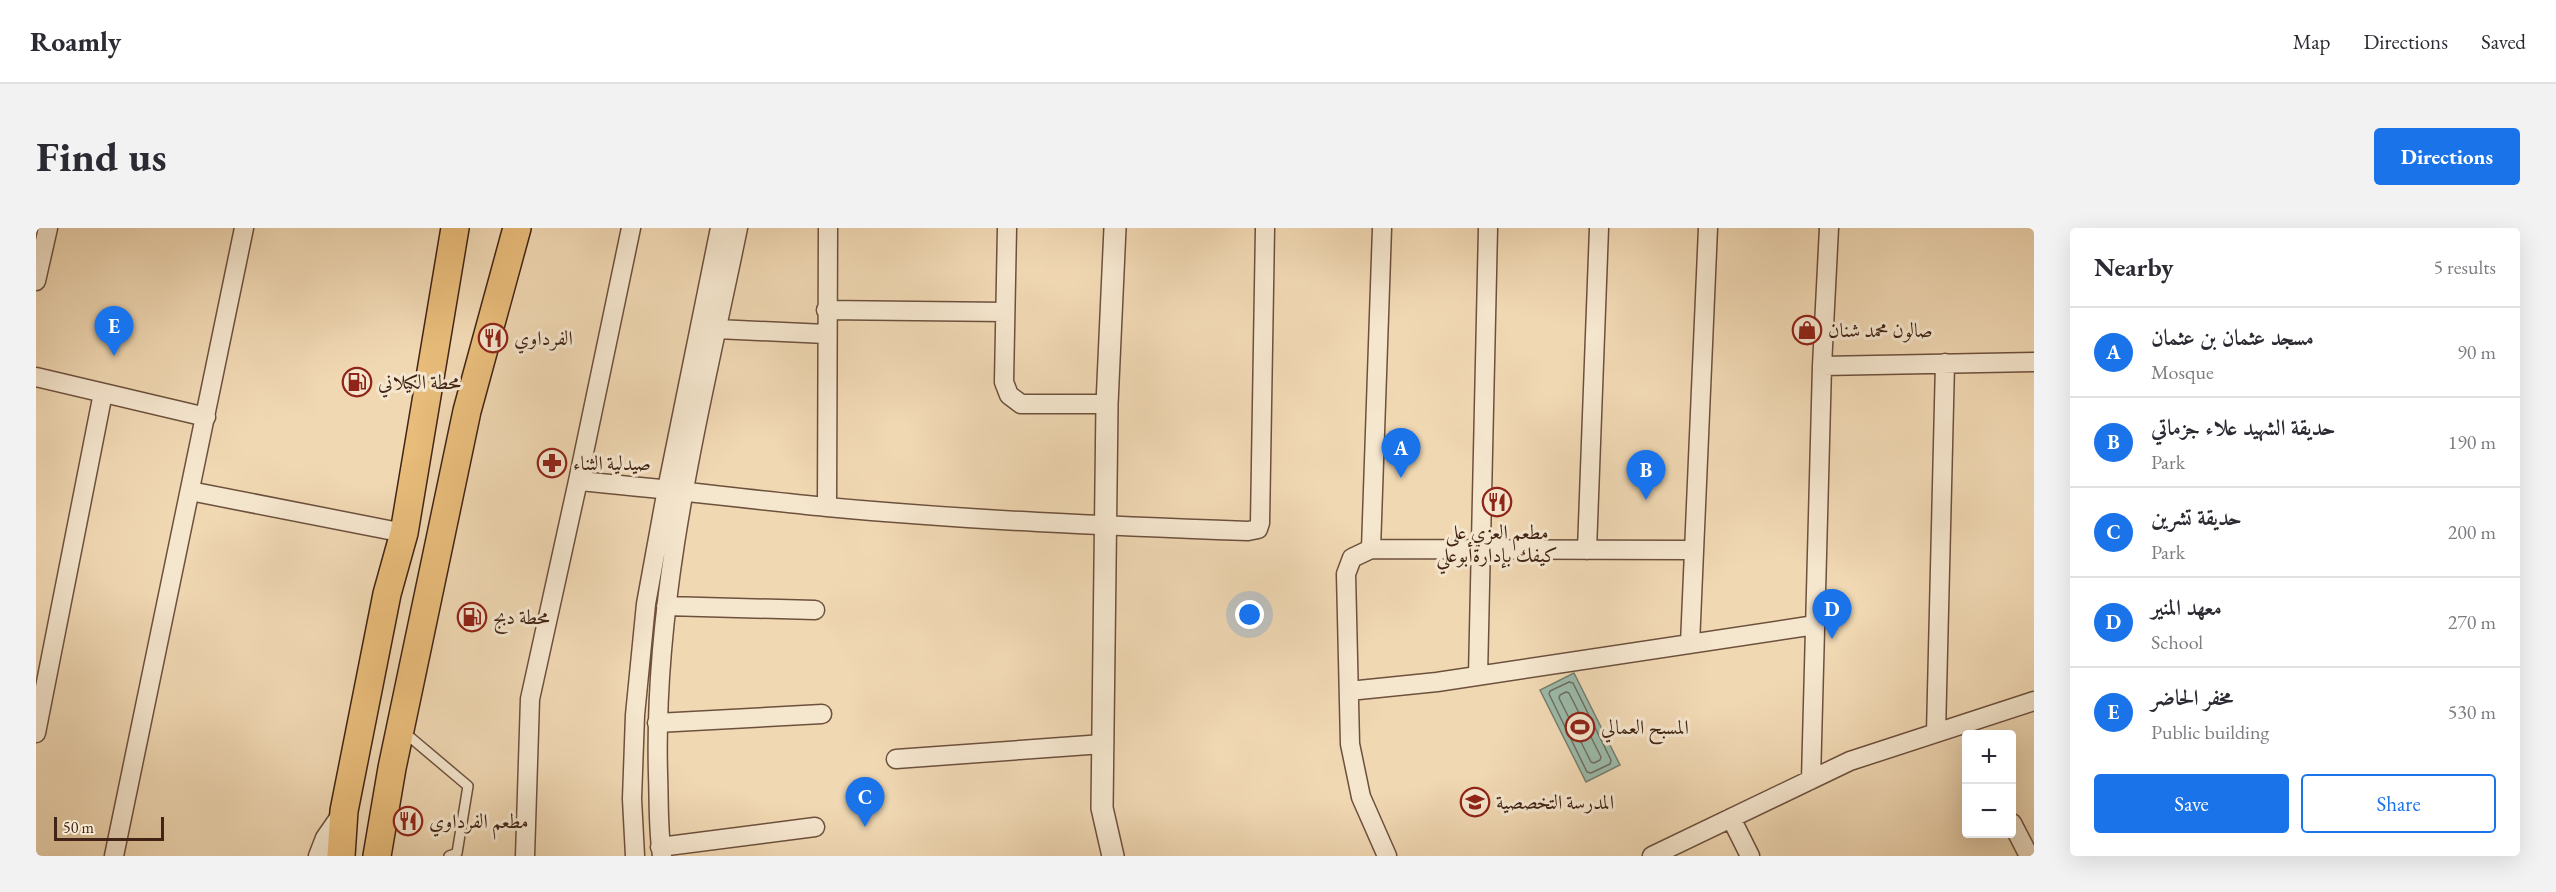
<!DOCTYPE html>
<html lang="en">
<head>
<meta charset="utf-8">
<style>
  body { margin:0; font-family:"EB Garamond",Amiri,serif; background:#f2f2f3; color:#2b2b33 }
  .controls { position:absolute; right:18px; bottom:18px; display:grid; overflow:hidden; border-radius:6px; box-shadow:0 6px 24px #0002 }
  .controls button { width:54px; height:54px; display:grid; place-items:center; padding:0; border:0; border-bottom:2px solid #e1e1e2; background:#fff; color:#2b2b33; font:30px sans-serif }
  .scale { position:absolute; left:18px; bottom:15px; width:110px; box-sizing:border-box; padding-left:6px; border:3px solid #412416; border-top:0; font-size:16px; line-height:21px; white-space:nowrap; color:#412416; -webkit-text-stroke:4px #f5e6ce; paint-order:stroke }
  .you { position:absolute; left:1214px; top:387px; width:21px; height:21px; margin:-15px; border:4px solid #fff; border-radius:50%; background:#1a73e8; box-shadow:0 0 0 9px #1a73e833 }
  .badge { display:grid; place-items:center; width:39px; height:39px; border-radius:50%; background:#1a73e8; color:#fff; font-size:20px; font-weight:700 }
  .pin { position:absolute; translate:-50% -50px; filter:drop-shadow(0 2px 3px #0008) }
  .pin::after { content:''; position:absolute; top:32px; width:21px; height:18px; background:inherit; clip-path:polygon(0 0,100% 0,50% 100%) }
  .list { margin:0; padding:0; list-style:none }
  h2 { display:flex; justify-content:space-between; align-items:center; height:78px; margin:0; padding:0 24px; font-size:26px }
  h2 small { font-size:20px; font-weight:400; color:#7c7c81 }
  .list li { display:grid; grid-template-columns:39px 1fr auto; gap:18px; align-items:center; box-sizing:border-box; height:90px; padding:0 24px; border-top:2px solid #e1e1e2 }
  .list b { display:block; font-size:22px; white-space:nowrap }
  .list p { margin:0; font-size:20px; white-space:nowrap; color:#7c7c81 }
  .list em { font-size:20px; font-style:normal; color:#7c7c81 }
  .actions { display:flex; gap:12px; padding:18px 24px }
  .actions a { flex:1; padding:14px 0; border:2px solid #1a73e8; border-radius:6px; text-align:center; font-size:21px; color:#1a73e8 }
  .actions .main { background:#1a73e8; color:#fff }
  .map { position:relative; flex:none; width:1998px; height:628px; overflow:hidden; border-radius:6px }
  header { display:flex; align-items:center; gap:36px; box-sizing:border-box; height:84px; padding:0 30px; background:#fff; border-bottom:2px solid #e1e1e2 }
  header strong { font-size:28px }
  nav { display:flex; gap:33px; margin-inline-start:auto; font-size:21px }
  .intro { display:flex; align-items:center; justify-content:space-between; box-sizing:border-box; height:144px; padding:0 36px }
  h1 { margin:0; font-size:42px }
  .button { padding:15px 27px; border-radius:6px; background:#1a73e8; color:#fff; font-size:21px; font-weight:700 }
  main { display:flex; gap:36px; padding:0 36px }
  aside { flex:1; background:#fff; border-radius:6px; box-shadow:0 6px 24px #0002 }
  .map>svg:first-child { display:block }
  .water { fill:#9bbaa9; stroke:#777e6e; stroke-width:1.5 }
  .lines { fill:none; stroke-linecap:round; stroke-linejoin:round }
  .shore { stroke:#6e6f60; stroke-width:1.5 }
  .service-casing { stroke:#6d513d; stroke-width:12 }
  .minor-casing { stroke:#6d513d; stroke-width:21 }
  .tertiary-casing { stroke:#6d513d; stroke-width:24 }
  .primary-casing { stroke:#412416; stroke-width:30 }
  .service { stroke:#f5e6ce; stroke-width:9 }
  .minor { stroke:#f5e6ce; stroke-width:18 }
  .tertiary { stroke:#f5e6ce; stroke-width:21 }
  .primary { stroke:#e8bc7a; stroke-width:27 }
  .labels { text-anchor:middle; stroke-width:6; stroke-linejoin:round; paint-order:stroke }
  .poi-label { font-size:20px; fill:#412416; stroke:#f5e6ce; text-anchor:start }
</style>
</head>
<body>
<header>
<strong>Roamly</strong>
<nav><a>Map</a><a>Directions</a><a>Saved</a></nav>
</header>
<div class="intro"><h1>Find us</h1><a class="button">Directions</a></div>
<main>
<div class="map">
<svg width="1998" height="628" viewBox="0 0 1998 628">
  <rect width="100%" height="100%" fill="#f0d8b3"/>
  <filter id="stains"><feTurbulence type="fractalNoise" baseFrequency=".00333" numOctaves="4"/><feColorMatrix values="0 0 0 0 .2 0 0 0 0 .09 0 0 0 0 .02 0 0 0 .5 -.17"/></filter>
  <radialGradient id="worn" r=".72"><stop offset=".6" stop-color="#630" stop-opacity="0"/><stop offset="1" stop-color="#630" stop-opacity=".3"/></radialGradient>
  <path class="water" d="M1538 445 1584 537 1550 554 1504 462Z"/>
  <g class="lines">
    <path class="shore" d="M1533 454 1537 455 1575 532 1574 536 1555 545 1551 544 1513 466 1514 463Z
      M1530 464 1533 465 1565 529 1564 532 1558 535 1555 534 1523 470 1524 467Z"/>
    <g class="service-casing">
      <path id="service" d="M368 504 432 558 421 625 413 628"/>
    </g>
    <g class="minor-casing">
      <path id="minor" d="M971 0 968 154 973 167 985 176H1071
        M0 53 12 0
        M790 82 969 84
        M681 101 790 106
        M1786 138 1998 134
        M0 149 170 189
        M542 253C625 260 708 271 791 279 931 292 1072 298 1212 303L1222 301 1224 295 1229 0
        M154 263 368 305
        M791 279 792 0
        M1335 321 1346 0
        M1551 322 1563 0
        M630 378 779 382
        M1654 416 1672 0
        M1442 448 1452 0
        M1313 463 1401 454 1779 397
        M621 495 786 486
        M0 505 67 165
        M1900 505 1909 135
        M860 531 1067 516
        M1775 552 1786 138 1793 0
        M1695 590 1714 628
        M1976 595 1993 628
        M624 619 779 599
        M78 628 208 0
        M282 628 289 610 307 584
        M489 628 494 471 542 253 595 0
        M599 628 596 571 599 487 610 376 631 261 684 0
        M626 628C622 601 623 573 622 546 617 362 665 180 702 0
        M1351 628 1325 569 1314 516 1310 346 1316 330 1335 321 1656 322
        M1616 628 1814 533 1998 473"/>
    </g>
    <g class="tertiary-casing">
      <path id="tertiary" d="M1077 628 1066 580 1071 176 1079 0"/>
    </g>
    <g class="primary-casing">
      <path id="primary" d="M305 628 308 583 351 366 368 305 419 0
        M341 628 356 540 431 183 481 0"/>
    </g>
    <use href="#service" class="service"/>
    <use href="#minor" class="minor"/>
    <use href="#tertiary" class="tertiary"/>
    <use href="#primary" class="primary"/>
  </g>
  <defs>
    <g id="shop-ring" transform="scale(1.5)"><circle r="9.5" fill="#f5e6ce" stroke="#8f2418" stroke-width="1.5"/><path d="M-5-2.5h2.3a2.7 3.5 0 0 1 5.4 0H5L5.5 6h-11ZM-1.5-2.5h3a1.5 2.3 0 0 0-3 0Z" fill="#8f2418"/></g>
    <g id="restaurant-ring" transform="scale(1.5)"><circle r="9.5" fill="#f5e6ce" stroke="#8f2418" stroke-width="1.5"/><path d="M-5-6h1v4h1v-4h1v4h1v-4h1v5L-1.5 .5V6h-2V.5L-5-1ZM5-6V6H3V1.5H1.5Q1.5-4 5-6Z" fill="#8f2418"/></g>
    <g id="fuel-ring" transform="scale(1.5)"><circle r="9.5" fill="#f5e6ce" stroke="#8f2418" stroke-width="1.5"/><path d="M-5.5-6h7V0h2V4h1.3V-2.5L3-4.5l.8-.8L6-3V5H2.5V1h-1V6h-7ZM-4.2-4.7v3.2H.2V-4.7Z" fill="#8f2418"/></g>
    <g id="pharmacy-ring" transform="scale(1.5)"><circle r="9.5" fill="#f5e6ce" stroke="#8f2418" stroke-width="1.5"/><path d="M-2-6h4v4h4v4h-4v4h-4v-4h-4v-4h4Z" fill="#8f2418"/></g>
    <g id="stadium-ring" transform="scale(1.5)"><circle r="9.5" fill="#f5e6ce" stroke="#8f2418" stroke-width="1.5"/><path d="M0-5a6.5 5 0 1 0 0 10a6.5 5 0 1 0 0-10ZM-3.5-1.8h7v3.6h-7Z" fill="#8f2418"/></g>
    <g id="school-ring" transform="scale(1.5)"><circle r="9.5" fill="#f5e6ce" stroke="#8f2418" stroke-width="1.5"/><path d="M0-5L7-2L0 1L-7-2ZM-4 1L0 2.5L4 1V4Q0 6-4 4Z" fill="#8f2418"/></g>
  </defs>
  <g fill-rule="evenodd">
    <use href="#shop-ring" x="1771" y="102"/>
    <use href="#restaurant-ring" x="457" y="110"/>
    <use href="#fuel-ring" x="321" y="154"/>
    <use href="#pharmacy-ring" x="516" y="235"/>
    <use href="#restaurant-ring" x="1461" y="274"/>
    <use href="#fuel-ring" x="436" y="389"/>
    <use href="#stadium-ring" x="1544" y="499"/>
    <use href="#school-ring" x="1439" y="574"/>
    <use href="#restaurant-ring" x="372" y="593"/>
  </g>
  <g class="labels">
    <g class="poi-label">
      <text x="1792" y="109">صالون محمد شنان</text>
      <text x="478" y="117">الفرداوي</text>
      <text x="342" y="161">محطة الكيلاني</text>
      <text x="537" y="242">صيدلية الثناء</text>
      <text x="1461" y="311" text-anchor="middle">مطعم العزي على<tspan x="1461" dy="23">كيفك بإدارةأبوعلي</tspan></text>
      <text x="457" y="396">محطة دبج</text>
      <text x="1565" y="506">المسبح العمالي</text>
      <text x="1460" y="581">المدرسة التخصصية</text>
      <text x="393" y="600">مطعم الفرداوي</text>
    </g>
  </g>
  <rect width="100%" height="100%" filter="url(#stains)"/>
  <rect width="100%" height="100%" fill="url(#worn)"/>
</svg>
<div class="controls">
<button>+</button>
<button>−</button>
</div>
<div class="scale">50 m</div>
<div class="you"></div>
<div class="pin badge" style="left:1365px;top:250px">A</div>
<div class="pin badge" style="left:1610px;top:272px">B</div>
<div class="pin badge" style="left:829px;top:599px">C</div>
<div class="pin badge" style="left:1796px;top:411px">D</div>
<div class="pin badge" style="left:78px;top:128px">E</div>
</div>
<aside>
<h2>Nearby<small>5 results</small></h2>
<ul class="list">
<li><span class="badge">A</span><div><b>مسجد عثمان بن عثمان</b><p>Mosque</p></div><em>90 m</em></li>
<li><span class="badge">B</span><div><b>حديقة الشهيد علاء جزماتي</b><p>Park</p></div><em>190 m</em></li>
<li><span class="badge">C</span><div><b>حديقة تشرين</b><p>Park</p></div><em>200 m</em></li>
<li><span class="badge">D</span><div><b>معهد المنير</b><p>School</p></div><em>270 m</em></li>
<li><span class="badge">E</span><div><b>مخفر الحاضر</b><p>Public building</p></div><em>530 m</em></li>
</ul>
<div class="actions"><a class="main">Save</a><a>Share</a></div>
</aside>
</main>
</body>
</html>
